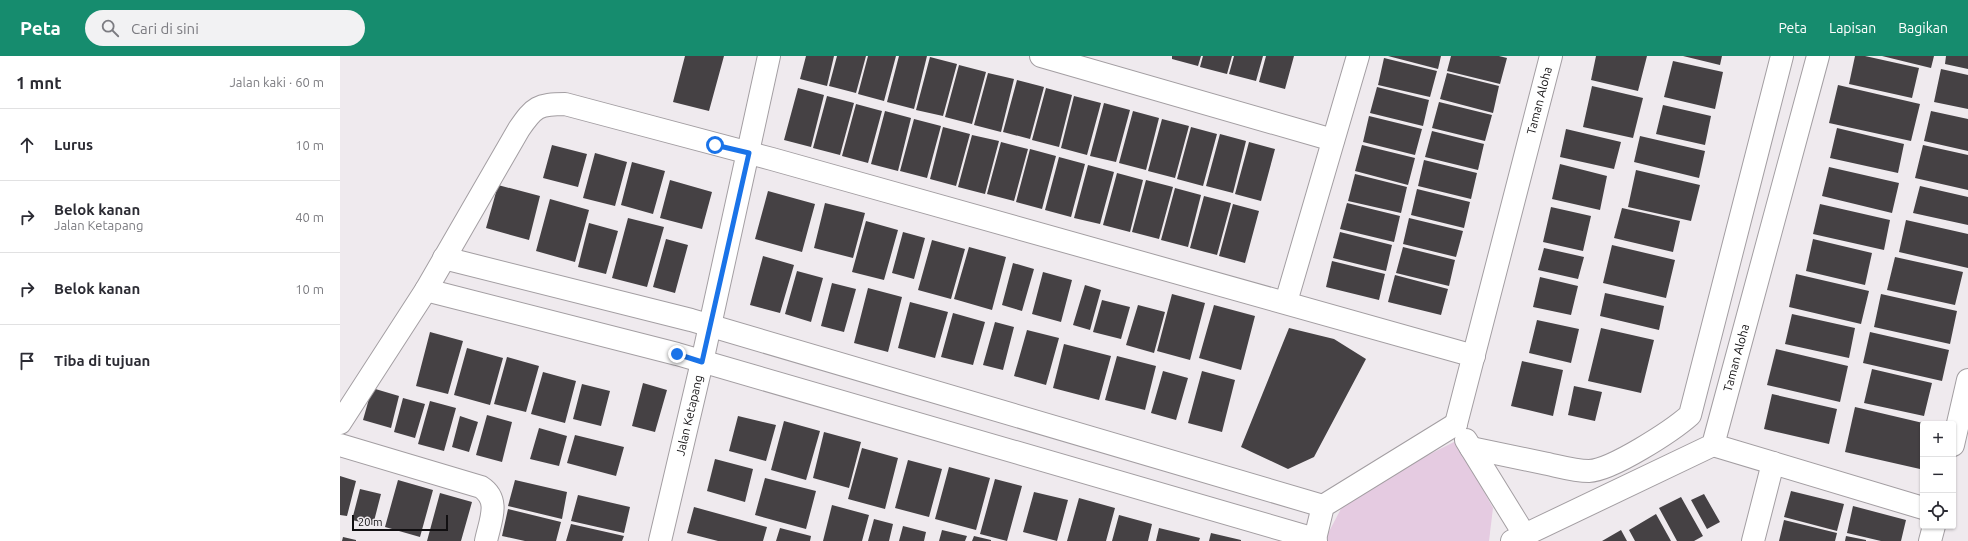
<!DOCTYPE html>
<html lang="id">
<head>
<meta charset="utf-8">
<style>
  body { margin:0; font-family:Ubuntu,sans-serif; background:#f2f2f3; color:#2b2b33 }
  .controls { position:absolute; right:12px; bottom:12px; display:grid; overflow:hidden; border-radius:4px; box-shadow:0 1px 3px #0004 }
  .controls button { width:36px; height:36px; display:grid; place-items:center; padding:0; border:0; border-bottom:1px solid #e1e1e2; background:#fff; color:#2b2b33; font:20px sans-serif }
  .scale { position:absolute; left:12px; bottom:10px; width:96px; box-sizing:border-box; padding-left:4px; border:2px solid #110f11; border-top:0; font-size:11px; line-height:14px; white-space:nowrap; color:#110f11; -webkit-text-stroke:3px #efeaee; paint-order:stroke }
  .stop { position:absolute; width:12px; height:12px; margin:-9px; border:3px solid #1a73e8; border-radius:50%; background:#fff }
  .stop.end { background:#1a73e8; border-color:#fff; box-shadow:0 1px 4px #0008 }
  .list { margin:0; padding:0; list-style:none }
  h2 { display:flex; justify-content:space-between; align-items:center; height:52px; margin:0; padding:0 16px; font-size:17px }
  h2 small { font-size:13px; font-weight:400; color:#7c7c81 }
  .list li { display:grid; grid-template-columns:26px 1fr auto; gap:12px; align-items:center; box-sizing:border-box; height:72px; padding:0 16px; border-top:1px solid #e1e1e2 }
  .list b { display:block; font-size:15px; white-space:nowrap }
  .list p { margin:0; font-size:13px; white-space:nowrap; color:#7c7c81 }
  .list em { font-size:13px; font-style:normal; color:#7c7c81 }
  .icon { flex:none; width:22px; height:22px; fill:none; stroke:currentColor; stroke-width:2; stroke-linecap:round; stroke-linejoin:round }
  .map { position:relative; flex:none; width:1628px; height:485px; overflow:hidden }
  header { display:flex; align-items:center; gap:24px; box-sizing:border-box; height:56px; padding:0 20px; background:#168c6e; color:#fff }
  header strong { font-size:19px }
  nav { display:flex; gap:22px; margin-inline-start:auto; font-size:14px }
  .search { width:280px; height:36px; background:#f2f2f3; display:flex; align-items:center; gap:10px; box-sizing:border-box; padding:0 14px; border-radius:22px; color:#7c7c81; font-size:15px }
  main { display:flex }
  aside { flex:1; background:#fff }
  .map>svg:first-child { display:block }
  .green { fill:#e5cbe1 }
  .building { fill:#454144 }
  .lines { fill:none; stroke-linecap:round; stroke-linejoin:round }
  .minor-casing { stroke:#a39ea2; stroke-width:24 }
  .tertiary-casing { stroke:#a39ea2; stroke-width:24 }
  .minor { stroke:#fff; stroke-width:22 }
  .tertiary { stroke:#fff; stroke-width:22 }
  .route { stroke:#1a73e8; stroke-width:5 }
  .labels { text-anchor:middle; stroke-width:4; stroke-linejoin:round; paint-order:stroke }
  .street-label { font-size:12px; fill:#110f11; stroke:#efeaee }
</style>
</head>
<body>
<header>
<strong>Peta</strong>
<div class="search"><svg class="icon" aria-label="search" viewBox="0 0 24 24"><circle cx="10" cy="10" r="6"/><path d="M15 15l6 6"/></svg>Cari di sini</div>
<nav><a>Peta</a><a>Lapisan</a><a>Bagikan</a></nav>
</header>
<main>
<aside>
<h2>1 mnt<small>Jalan kaki · 60 m</small></h2>
<ul class="list">
<li><svg class="icon" aria-label="ahead" viewBox="0 0 24 24"><path d="M12 20V5M6 11l6-6 6 6"/></svg><div><b>Lurus</b></div><em>10 m</em></li>
<li><svg class="icon" aria-label="right" viewBox="0 0 24 24"><path d="M7 20v-9h11M14 6l5 5-5 5"/></svg><div><b>Belok kanan</b><p>Jalan Ketapang</p></div><em>40 m</em></li>
<li><svg class="icon" aria-label="right" viewBox="0 0 24 24"><path d="M7 20v-9h11M14 6l5 5-5 5"/></svg><div><b>Belok kanan</b></div><em>10 m</em></li>
<li><svg class="icon" aria-label="arrive" viewBox="0 0 24 24"><path d="M6 21V4h12l-3 4 3 4H6"/></svg><div><b>Tiba di tujuan</b></div></li>
</ul>
</aside>
<div class="map">
<svg width="1628" height="485" viewBox="0 0 1628 485">
  <rect width="100%" height="100%" fill="#efeaee"/>
  <path class="green" d="M1116 385 1153 452 1149 485H984L1003 449 1056 415Z"/>
  <path class="building" d="M345 0H384L369 55 333 46Z
    M466 0H494L487 30 460 23Z
    M497 0H526L516 37 489 30Z
    M528 0H556L544 45 518 38Z
    M559 0H587L574 53 547 46Z
    M832 0H861L858 10 832 3Z
    M863 0H892L887 18 860 11Z
    M894 0H923L916 25 889 18Z
    M926 0H954L945 33 919 26Z
    M1048 0H1101L1098 13Z
    M1111 0H1159L1167 2 1160 28 1107 15Z
    M1256 0H1307L1298 35 1251 24Z
    M1343 0H1382L1380 9Z
    M1515 0H1525L1579 12 1572 42 1509 28Z
    M1542 0H1594L1591 12Z
    M1606 0H1628V13L1605 8Z
    M590 1 617 8 603 60 576 54Z
    M1044 2 1097 15 1090 41 1038 29Z
    M1333 5 1383 16 1375 53 1324 41Z
    M619 9 646 16 632 68 605 61Z
    M1601 13 1628 19V53L1594 46Z
    M648 17 674 23 661 76 634 69Z
    M1107 17 1159 30 1153 57 1100 43Z
    M677 24 704 31 690 83 663 76Z
    M1498 29 1580 48 1571 85 1489 67Z
    M1252 30 1303 42 1293 82 1243 71Z
    M1037 31 1089 44 1083 70 1030 57Z
    M458 32 484 39 471 91 444 84Z
    M706 32 732 39 719 91 692 84Z
    M487 40 514 47 500 99 473 92Z
    M734 40 761 47 747 99 721 92Z
    M1099 46 1152 59 1145 85 1092 72Z
    M764 47 790 54 776 106 750 100Z
    M516 48 542 55 528 107 502 100Z
    M1323 49 1371 60 1365 89 1316 78Z
    M545 55 571 62 558 115 531 108Z
    M793 55 819 62 806 114 779 107Z
    M1591 55 1628 63V95L1584 85Z
    M1029 60 1082 73 1075 99 1023 86Z
    M574 63 601 70 587 122 560 115Z
    M822 63 849 70 835 122 808 115Z
    M603 71 630 78 616 130 590 123Z
    M851 71 877 78 863 130 837 123Z
    M1497 72 1564 88 1558 117 1490 102Z
    M1226 73 1281 86 1274 113 1220 101Z
    M1092 75 1144 88 1138 114 1085 101Z
    M880 78 906 85 893 137 866 130Z
    M632 79 659 85 645 138 618 131Z
    M1300 80 1365 95 1359 122 1294 106Z
    M661 86 688 93 674 145 647 138Z
    M909 86 935 93 921 145 895 138Z
    M212 89 247 98 238 131 203 122Z
    M1022 89 1075 102 1068 129 1015 115Z
    M1583 89 1628 99V134L1575 122Z
    M690 93 716 100 702 153 676 146Z
    M255 97 287 106 275 150 243 142Z
    M719 101 745 108 731 161 705 154Z
    M1084 104 1137 117 1131 143 1078 130Z
    M292 106 325 115 313 158 281 149Z
    M1220 108 1267 120 1260 154 1212 143Z
    M748 109 774 116 760 168 734 162Z
    M1489 111 1559 127 1552 157 1482 140Z
    M1296 114 1360 129 1351 165 1288 151Z
    M777 117 803 124 790 176 763 169Z
    M1015 118 1067 131 1061 157 1008 145Z
    M330 124 372 136 362 173 320 162Z
    M806 124 833 131 819 183 792 176Z
    M158 129 200 140 189 184 146 172Z
    M1580 130 1628 141V169L1573 157Z
    M835 132 861 139 848 191 821 184Z
    M1077 133 1130 146 1124 172 1071 159Z
    M428 135 475 148 462 196 415 183Z
    M864 140 891 147 877 199 850 192Z
    M210 143 249 154 235 206 196 195Z
    M485 147 525 157 513 202 474 192Z
    M1007 147 1060 160 1054 186 1000 173Z
    M893 148 919 155 905 207 879 200Z
    M1480 148 1550 164 1544 194 1473 178Z
    M1211 151 1251 160 1243 195 1203 186Z
    M1282 152 1340 165 1333 196 1274 182Z
    M288 162 324 171 307 231 272 222Z
    M1069 162 1123 175 1116 201 1063 188Z
    M1566 164 1628 178V212L1559 196Z
    M526 165 558 174 544 224 512 216Z
    M249 167 278 175 266 218 238 211Z
    M563 176 585 182 574 223 552 217Z
    M1000 176 1052 189 1046 215 993 202Z
    M326 183 348 189 335 237 313 231Z
    M1473 183 1532 197 1525 229 1466 215Z
    M592 184 625 193 611 243 578 234Z
    M1272 189 1335 204 1326 242 1263 227Z
    M629 191 666 201 652 254 614 243Z
    M1063 191 1115 204 1109 230 1056 217Z
    M1204 192 1244 201 1238 223 1198 214Z
    M423 200 454 209 440 257 410 249Z
    M1555 201 1623 216 1615 249 1547 234Z
    M992 205 1045 218 1039 244 986 231Z
    M673 207 694 213 682 255 662 249Z
    M457 215 483 222 471 266 445 258Z
    M703 216 732 224 721 266 692 258Z
    M1456 218 1529 235 1521 268 1449 251Z
    M1055 219 1108 233 1101 259 1048 246Z
    M1200 221 1238 230 1231 259 1193 251Z
    M492 227 516 233 504 276 481 270Z
    M745 229 761 234 750 274 733 269Z
    M528 232 562 241 548 296 514 287Z
    M1265 237 1324 250 1319 274 1260 260Z
    M832 238 865 247 850 304 817 295Z
    M1541 238 1617 255 1610 288 1534 271Z
    M762 244 790 251 781 283 753 276Z
    M570 246 608 256 595 302 558 292Z
    M798 249 825 256 814 297 786 289Z
    M874 249 915 260 901 314 859 302Z
    M613 257 645 266 633 309 601 301Z
    M1452 258 1515 272 1509 302 1445 288Z
    M1197 264 1239 273 1231 307 1189 297Z
    M655 266 674 271 663 314 643 309Z
    M949 272 994 283 1026 303 974 401 948 413 901 391Z
    M1261 272 1314 284 1301 337 1248 325Z
    M687 274 719 282 706 329 674 320Z
    M90 276 123 285 108 338 76 330Z
    M1530 276 1609 294 1602 325 1523 307Z
    M724 288 771 300 759 344 713 332Z
    M127 292 163 302 150 349 114 339Z
    M1436 293 1508 310 1500 346 1427 329Z
    M777 300 816 310 805 354 765 344Z
    M167 301 199 310 186 356 154 348Z
    M1182 305 1223 314 1213 360 1171 350Z
    M1532 313 1592 327 1584 360 1524 347Z
    M823 315 848 322 836 364 811 357Z
    M862 315 895 324 882 376 848 367Z
    M203 316 236 325 225 367 191 358Z
    M303 327 327 334 315 376 292 370Z
    M242 328 270 335 261 370 233 363Z
    M1234 330 1262 336 1255 365 1228 359Z
    M32 332 59 340 51 372 23 364Z
    M1432 338 1497 353 1489 388 1424 373Z
    M63 342 85 348 75 382 54 376Z
    M90 345 116 352 104 395 78 388Z
    M1515 351 1583 367V398L1580 413 1505 396Z
    M147 359 172 366 162 406 136 399Z
    M120 360 138 366 129 396 112 391Z
    M398 360 436 369 426 405 389 395Z
    M444 365 480 375 466 424 431 414Z
    M199 372 227 380 219 410 190 403Z
    M484 376 521 386 509 432 473 422Z
    M235 379 284 391 276 420 227 407Z
    M522 392 558 402 545 453 508 443Z
    M375 403 413 413 405 446 367 435Z
    M568 404 602 413 589 461 555 452Z
    M609 411 650 422 636 474 595 463Z
    M0 420 16 425 7 460 0 459Z
    M425 422 476 435 466 473 415 459Z
    M655 423 682 430 667 485 640 478Z
    M58 424 93 434 80 481 45 471Z
    M175 424 227 436 222 463 168 450Z
    M20 433 41 438 33 469 12 464Z
    M1451 435 1504 448 1497 475 1444 461Z
    M694 436 728 444 717 485 683 476Z
    M100 437 132 446 121 485H87Z
    M1364 438 1380 466 1367 473 1351 444Z
    M238 439 290 451 284 477 231 465Z
    M1341 441 1363 480 1354 485H1337L1319 452Z
    M739 442 775 452 766 485H727Z
    M492 449 529 459 522 485H483Z
    M1513 450 1566 464 1561 485H1541L1507 477Z
    M354 451 427 471 423 485H378L347 477Z
    M168 453 221 466 216 485H185L162 480Z
    M1316 458 1331 485H1295L1289 474Z
    M779 459 812 468 808 485H772Z
    M534 463 553 468 549 485H528Z
    M1444 464 1497 477 1495 485H1439Z
    M231 468 284 480 282 485H226Z
    M563 470 586 476 584 485H559Z
    M440 472 471 480 470 485H436Z
    M819 472 860 482 859 485H816Z
    M602 474 627 480 625 485H599Z
    M1281 474 1287 485H1262Z
    M871 477 901 484V485H869Z
    M634 480 651 484V485H632Z
    M1506 480 1526 484V485H1505Z
    M3 481 16 484V485H2Z"/>
  <g class="lines">
    <g class="minor-casing">
      <g id="minor">
        <path d="M701 0 993 84"/>
        <path d="M104 202 351 264 983 450"/>
        <path d="M86 234 337 298 975 483 976 485"/>
        <path d="M946 246 1018 0"/>
        <path d="M0 367 86 234 179 73C194 51 198 48 225 48L432 103 1134 300"/>
        <path id="s1" d="M1116 368 1211 0"/>
        <path d="M1126 384 1184 478"/>
        <path d="M0 389 141 431C161 444 150 465 146 485"/>
        <path d="M1373 389 1583 452"/>
        <path d="M1613 389 1628 324"/>
        <path d="M1131 392C1155 397 1179 402 1203 407 1218 410 1234 415 1249 415 1272 414 1332 375 1350 359L1442 0"/>
        <path d="M975 483 983 450 1116 368"/>
        <path id="s2" d="M1172 485 1373 389 1478 0"/>
        <path d="M1413 485 1433 407"/>
        <path d="M1590 485 1594 470"/>
      </g>
    </g>
    <g class="tertiary-casing">
      <g id="tertiary">
        <path id="s3" d="M320 485 362 306 429 0"/>
      </g>
    </g>
    <use href="#minor" class="minor"/>
    <use href="#tertiary" class="tertiary"/>
  </g>
  <g class="lines">
    <path class="route" d="M337 298 362 306 409 97 375 89"/>
  </g>
  <g class="labels">
    <g class="street-label">
      <text dy="4" stroke="none"><textPath href="#s1" startOffset="334">Taman Aloha</textPath></text>
      <text dy="4" stroke="none"><textPath href="#s2" startOffset="313">Taman Aloha</textPath></text>
      <text dy="4" stroke="none"><textPath href="#s3" startOffset="129">Jalan Ketapang</textPath></text>
    </g>
  </g>
</svg>
<div class="controls">
<button>+</button>
<button>−</button>
<button><svg class="icon" aria-label="locate" viewBox="0 0 24 24"><circle cx="12" cy="12" r="6"/><path d="M12 2v4M12 18v4M2 12h4M18 12h4"/></svg></button>
</div>
<div class="scale">20 m</div>
<div class="stop" style="left:375px;top:89px"></div>
<div class="stop end" style="left:337px;top:298px"></div>
</div>
</main>
</body>
</html>
